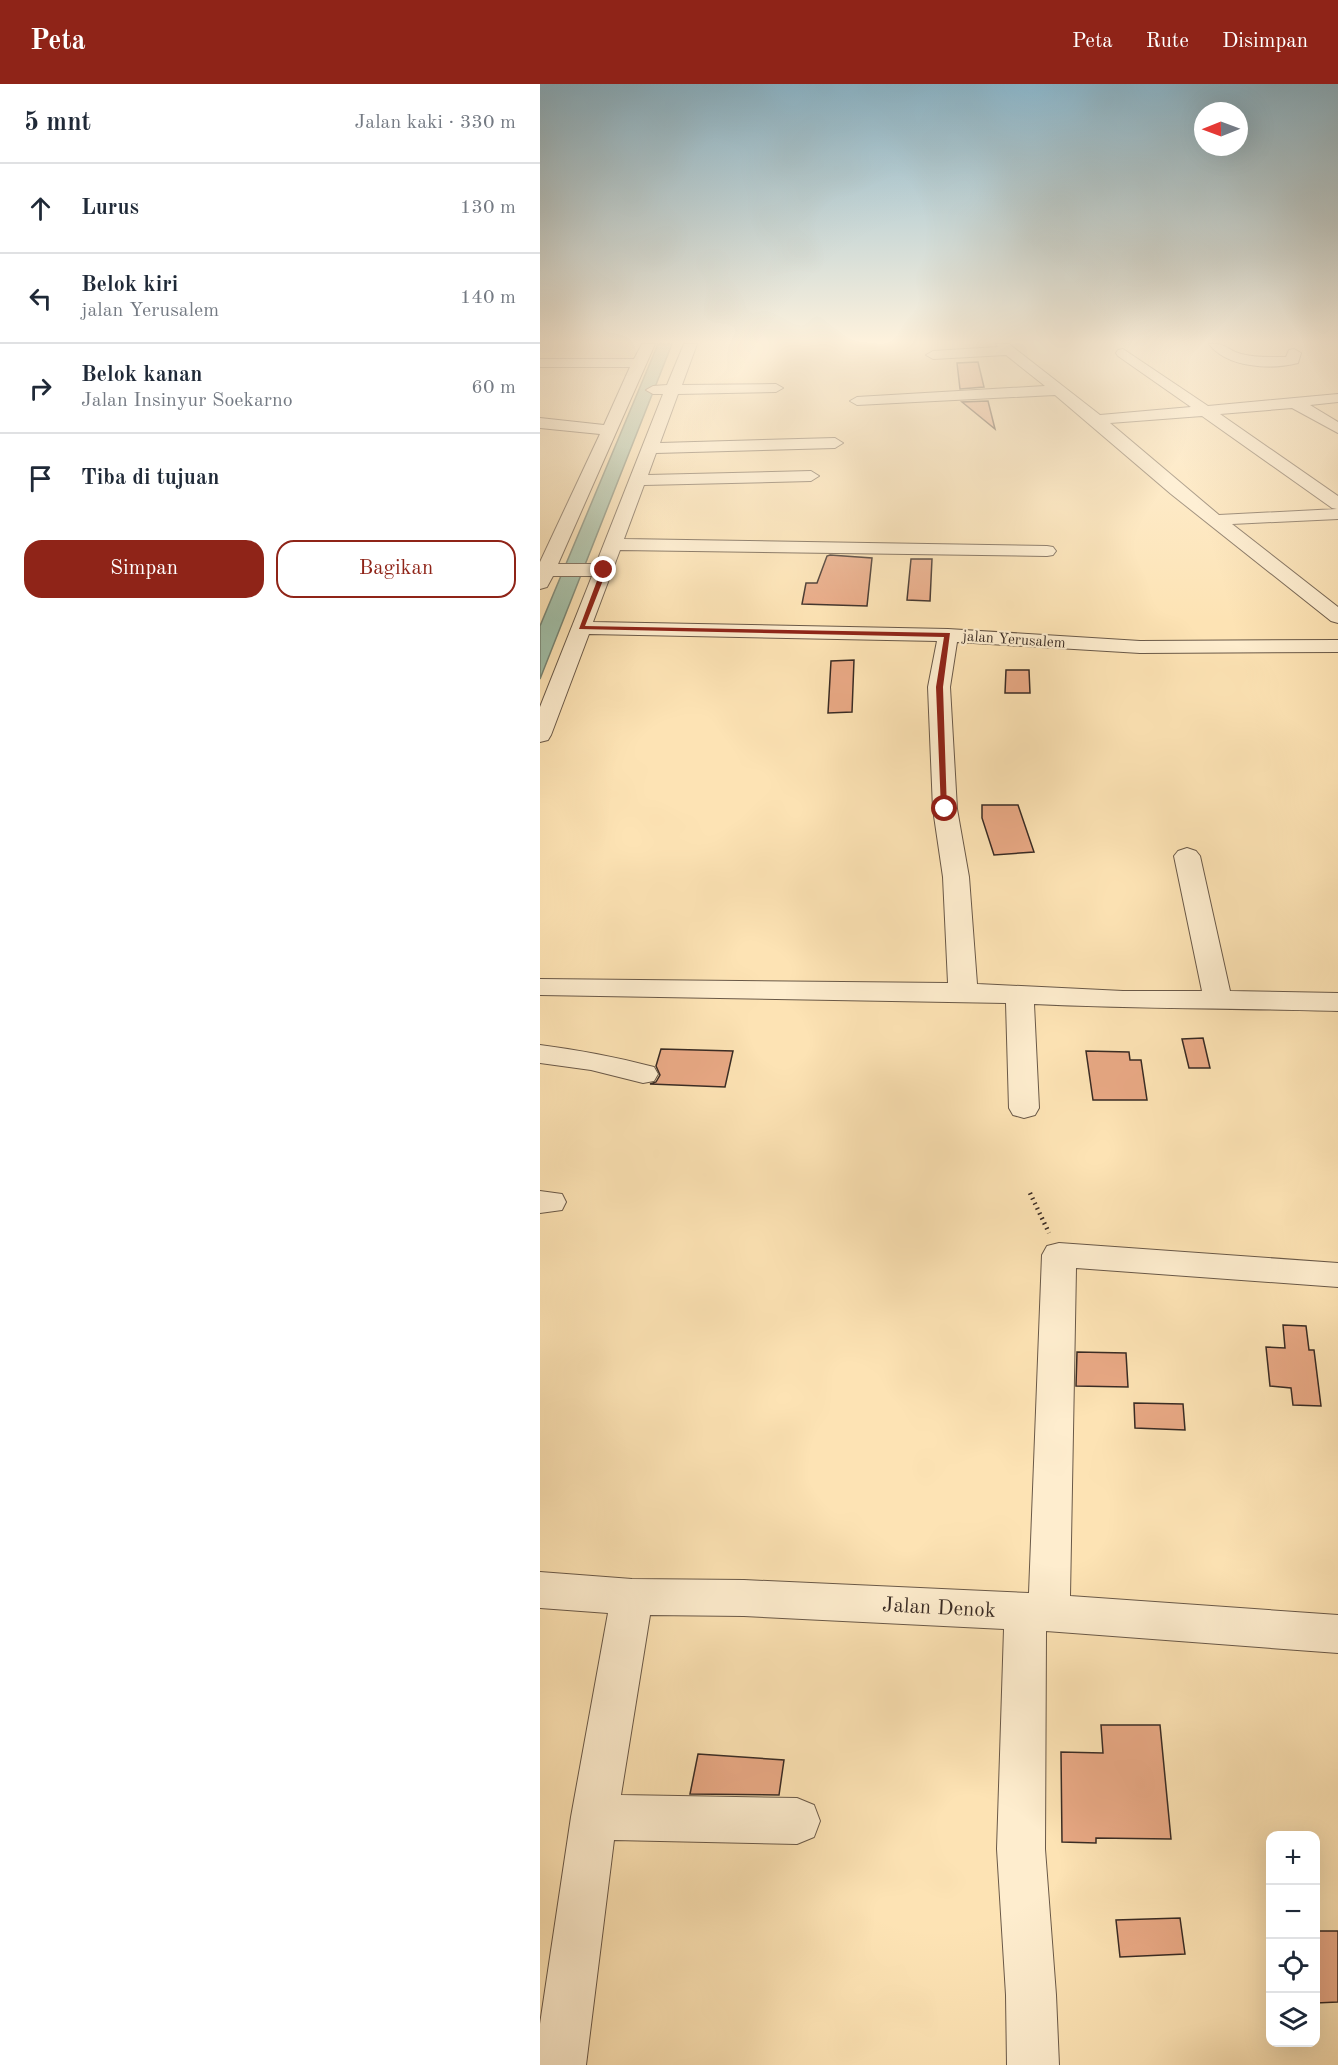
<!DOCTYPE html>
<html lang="id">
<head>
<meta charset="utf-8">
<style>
  body { margin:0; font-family:"Old Standard TT",serif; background:#f6f6f7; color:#1f2937 }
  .controls { position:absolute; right:18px; bottom:18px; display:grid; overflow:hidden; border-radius:12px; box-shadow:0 6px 24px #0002 }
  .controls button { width:54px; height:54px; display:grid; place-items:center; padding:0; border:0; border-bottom:2px solid #e0e1e3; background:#fff; color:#1f2937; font:30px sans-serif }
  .compass { position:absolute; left:654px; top:18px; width:54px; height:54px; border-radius:50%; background:#fff; box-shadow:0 6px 24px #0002; rotate:269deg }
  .stop { position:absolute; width:18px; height:18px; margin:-14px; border:4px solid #8f2418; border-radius:50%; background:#fff }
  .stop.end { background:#8f2418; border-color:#fff; box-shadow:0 2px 6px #0008 }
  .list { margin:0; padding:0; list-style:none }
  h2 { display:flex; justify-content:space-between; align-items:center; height:78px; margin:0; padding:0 24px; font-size:26px }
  h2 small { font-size:20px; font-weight:400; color:#747a83 }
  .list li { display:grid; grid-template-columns:39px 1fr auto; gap:18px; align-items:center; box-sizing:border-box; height:90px; padding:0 24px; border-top:2px solid #e0e1e3 }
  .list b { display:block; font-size:22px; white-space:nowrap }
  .list p { margin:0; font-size:20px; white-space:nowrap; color:#747a83 }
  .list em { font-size:20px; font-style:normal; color:#747a83 }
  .actions { display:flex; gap:12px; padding:18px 24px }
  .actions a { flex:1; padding:14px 0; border:2px solid #8f2418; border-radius:18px; text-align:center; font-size:21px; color:#8f2418 }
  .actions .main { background:#8f2418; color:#fff }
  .icon { flex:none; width:33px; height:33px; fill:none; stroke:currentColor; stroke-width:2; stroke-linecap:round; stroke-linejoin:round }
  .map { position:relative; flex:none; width:798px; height:1981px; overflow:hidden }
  header { display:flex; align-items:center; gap:36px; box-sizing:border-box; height:84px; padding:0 30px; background:#8f2418; color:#fff }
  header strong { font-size:28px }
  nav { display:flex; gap:33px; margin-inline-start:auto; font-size:21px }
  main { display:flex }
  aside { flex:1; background:#fff }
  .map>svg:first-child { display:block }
  .water { fill:#a1bfa8; stroke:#778473; stroke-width:1.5 }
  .building { fill:#e9a985; stroke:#392b24; stroke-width:1.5 }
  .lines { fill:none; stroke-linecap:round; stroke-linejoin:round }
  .minor-casing { stroke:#6a5948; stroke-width:2 }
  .path { stroke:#392b24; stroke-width:4.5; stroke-dasharray:1.5 4; stroke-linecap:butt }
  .minor { fill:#feedce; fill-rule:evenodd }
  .route { fill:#8f2418 }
  .labels { text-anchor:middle; stroke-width:4.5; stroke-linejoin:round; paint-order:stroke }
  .far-street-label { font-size:15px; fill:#392b24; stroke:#feedce }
  .near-street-label { font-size:21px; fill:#392b24; stroke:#feedce }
</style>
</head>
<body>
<header>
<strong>Peta</strong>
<nav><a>Peta</a><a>Rute</a><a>Disimpan</a></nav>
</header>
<main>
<aside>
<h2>5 mnt<small>Jalan kaki · 330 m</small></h2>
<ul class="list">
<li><svg class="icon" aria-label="ahead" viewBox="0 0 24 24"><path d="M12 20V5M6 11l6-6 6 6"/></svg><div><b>Lurus</b></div><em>130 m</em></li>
<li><svg class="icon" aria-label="left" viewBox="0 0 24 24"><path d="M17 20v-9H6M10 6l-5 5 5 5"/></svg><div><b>Belok kiri</b><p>jalan Yerusalem</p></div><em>140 m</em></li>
<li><svg class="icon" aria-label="right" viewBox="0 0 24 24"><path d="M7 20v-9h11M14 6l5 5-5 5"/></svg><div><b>Belok kanan</b><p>Jalan Insinyur Soekarno</p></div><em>60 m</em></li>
<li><svg class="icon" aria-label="arrive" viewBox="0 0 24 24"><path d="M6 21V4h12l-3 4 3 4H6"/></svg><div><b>Tiba di tujuan</b></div></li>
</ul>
<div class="actions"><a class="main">Simpan</a><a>Bagikan</a></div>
</aside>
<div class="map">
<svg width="798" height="1981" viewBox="0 0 798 1981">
  <rect width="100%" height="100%" fill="#fde3b4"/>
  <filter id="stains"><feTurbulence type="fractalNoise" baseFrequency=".00333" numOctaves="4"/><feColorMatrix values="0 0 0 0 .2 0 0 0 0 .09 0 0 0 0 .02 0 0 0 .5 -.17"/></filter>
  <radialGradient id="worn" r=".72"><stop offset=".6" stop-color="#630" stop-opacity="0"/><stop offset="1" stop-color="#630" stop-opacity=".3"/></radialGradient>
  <path class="water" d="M118 260H132L0 595V542Z"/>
  <path class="building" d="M438 278 444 303 420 305 417 279Z
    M448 317 455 345 422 318Z
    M290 471 332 474 327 522 262 520 266 499H277L287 472Z
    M371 475H392L390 517 367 516Z
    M314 576 312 628 288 629 291 577Z
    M466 586H489L490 609H465Z
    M442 721H478L494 768 454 771 442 734Z
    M663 954 670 984H649L642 955Z
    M121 965 193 967 185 1003 110 1000 116 998 120 991 116 982Z
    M546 967 589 968 590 976H601L607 1016H553Z
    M743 1241 766 1242 769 1266H774L781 1322 753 1321 751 1304 730 1302 726 1263 745 1264Z
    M537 1268 586 1269 588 1303 536 1302Z
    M594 1319 643 1320 645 1346 595 1344Z
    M561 1641H620L631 1755 556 1754V1759L522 1758 521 1668 563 1669Z
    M158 1670 244 1676 239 1711 150 1710Z
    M640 1834 645 1870 580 1873 576 1836Z
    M776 1847H798V1918L776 1919Z"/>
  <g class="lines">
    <g class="minor-casing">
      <path id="minor" d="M102 260H115L18 480H56L123 310H113L106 306 113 302 127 301 144 260H157L142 301 236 300 243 304 236 308 138 310 120 359 295 354 303 359 295 364 116 369 108 391 271 387 279 392 271 397 104 401 84 455 507 462 513 463 516 467 513 471 507 472 80 466 53 538 408 545 600 557 798 556V568L600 569 417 558 410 603 417 725 429 793 437 900 583 907H662L634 772 638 767 647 764 656 767 660 772 690 907 798 909V927C697 924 596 925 494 920L499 1024 495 1031 484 1034 473 1031 469 1024 466 919 0 911V895L408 899 403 793 393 725 388 603 397 557 49 550 11 651 8 656 0 658V623L52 492H13L7 503 0 505V478L60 350 0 344V334L64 341 90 283H0V275H94Z
        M456 260H469L560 331 651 323 578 272 576 269 578 266 583 265 668 322 798 310V318L770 321 798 338V349L752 324 680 330 798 412V435L692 440 798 523V539L791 537 631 410 515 311 317 321 310 317 317 313 505 302 466 271 393 275 386 271 393 267 458 263ZM662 332 792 424 797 425 679 431 570 339Z
        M669 260C685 258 687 266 701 270 716 274 732 273 746 273L749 266 754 265 761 269 758 279C731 286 687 284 669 260Z
        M0 961C39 966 76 973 114 983L118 990 114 997 103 999 51 986 0 979Z
        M0 1107 22 1110 26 1118 22 1126 0 1129Z
        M519 1159 798 1179V1203L536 1184 530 1512 798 1531V1569L506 1547 505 1765 516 1911 519 1981H467L466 1911 457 1765 464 1545 204 1532 110 1531 81 1711 257 1714 274 1721 280 1737 274 1753 257 1760 74 1756 46 1981H0V1940L31 1733 68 1529 0 1524V1488L92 1495 204 1496 489 1509 502 1171 507 1162Z"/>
    </g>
    <path class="path" d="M490 1109 509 1149"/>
    <use href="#minor" class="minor"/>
  </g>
  <linearGradient id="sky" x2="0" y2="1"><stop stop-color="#8bb8ce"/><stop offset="0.48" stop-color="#fef2dd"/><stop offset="1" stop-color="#fef2dd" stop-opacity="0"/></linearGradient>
  <rect width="798" height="537" fill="url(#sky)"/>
  <path class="route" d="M64 484 67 486 45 542 410 549 403 603 407 727 401 725 396 603 404 553 39 545 61 486Z"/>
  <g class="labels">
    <g class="far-street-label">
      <text transform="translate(474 555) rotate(4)" y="5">jalan Yerusalem</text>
    </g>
    <g class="near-street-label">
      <text transform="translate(399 1523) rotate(3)" y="7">Jalan Denok</text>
    </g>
  </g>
  <rect width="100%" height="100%" filter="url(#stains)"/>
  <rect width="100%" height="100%" fill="url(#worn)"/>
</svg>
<div class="controls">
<button>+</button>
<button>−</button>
<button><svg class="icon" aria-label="locate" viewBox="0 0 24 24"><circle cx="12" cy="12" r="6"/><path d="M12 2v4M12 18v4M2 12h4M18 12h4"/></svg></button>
<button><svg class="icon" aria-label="layers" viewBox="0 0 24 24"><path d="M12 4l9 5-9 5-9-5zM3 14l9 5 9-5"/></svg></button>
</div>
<svg class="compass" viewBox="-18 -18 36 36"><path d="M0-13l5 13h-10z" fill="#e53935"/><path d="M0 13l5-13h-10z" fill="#747a83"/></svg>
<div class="stop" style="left:405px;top:725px"></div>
<div class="stop end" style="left:64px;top:486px"></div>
</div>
</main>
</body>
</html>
